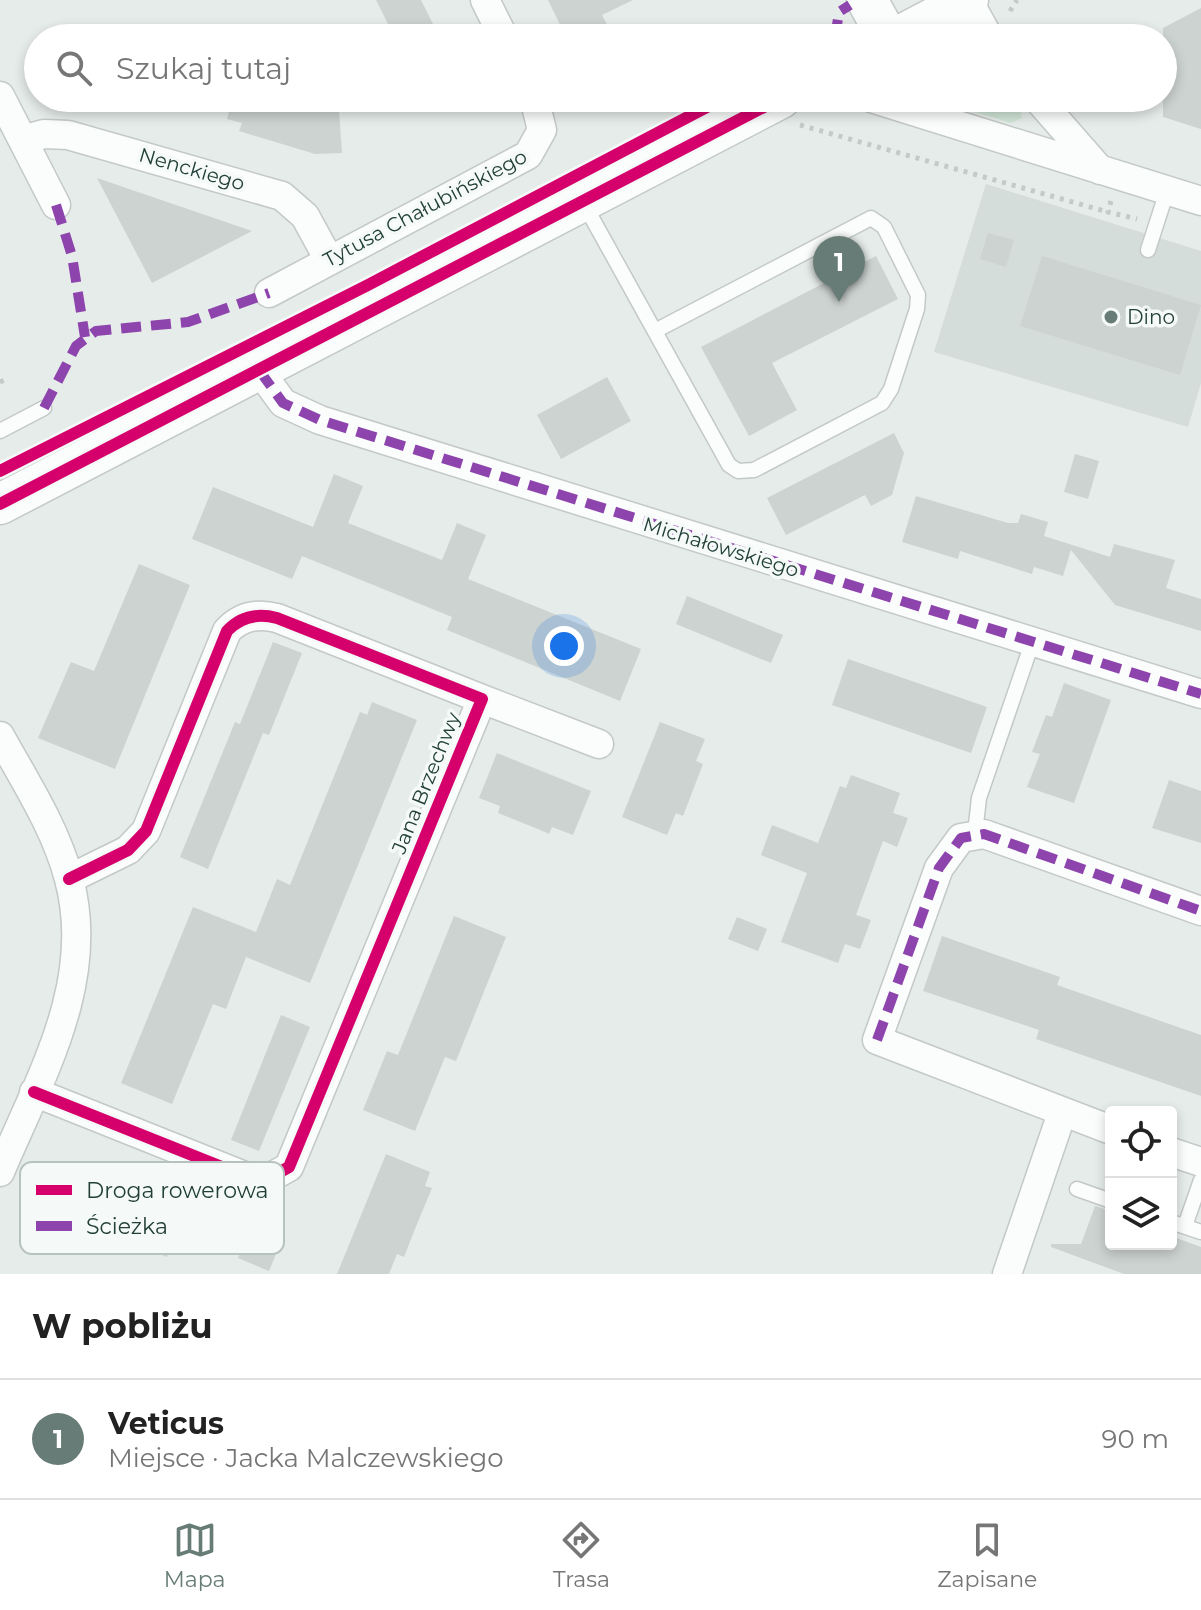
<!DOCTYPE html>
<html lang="pl">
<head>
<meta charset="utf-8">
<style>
  body { margin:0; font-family:Montserrat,sans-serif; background:#f2f2f2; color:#222 }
  .controls { position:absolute; right:24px; bottom:24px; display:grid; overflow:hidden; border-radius:8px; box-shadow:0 4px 12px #0003 }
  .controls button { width:72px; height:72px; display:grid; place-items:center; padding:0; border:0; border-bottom:2px solid #e0e0e0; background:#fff; color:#222; font:40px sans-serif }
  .you { position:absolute; left:564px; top:646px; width:28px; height:28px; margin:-20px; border:6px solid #fff; border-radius:50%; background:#1a73e8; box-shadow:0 0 0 12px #1a73e833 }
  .badge { display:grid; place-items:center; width:52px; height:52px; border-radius:50%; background:#677c76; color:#fff; font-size:26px; font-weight:700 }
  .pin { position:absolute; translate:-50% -66px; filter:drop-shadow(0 2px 4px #0008) }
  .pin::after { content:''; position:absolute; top:42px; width:28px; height:24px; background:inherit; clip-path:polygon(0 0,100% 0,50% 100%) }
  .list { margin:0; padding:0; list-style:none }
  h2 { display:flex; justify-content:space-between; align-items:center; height:104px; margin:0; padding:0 32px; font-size:34px }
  h2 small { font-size:26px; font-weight:400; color:#767676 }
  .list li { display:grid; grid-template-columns:52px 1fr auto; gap:24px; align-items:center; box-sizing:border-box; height:120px; padding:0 32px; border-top:2px solid #e0e0e0 }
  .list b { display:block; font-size:30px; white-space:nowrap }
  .list p { margin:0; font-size:26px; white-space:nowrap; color:#767676 }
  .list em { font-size:26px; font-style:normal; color:#767676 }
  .icon { flex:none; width:44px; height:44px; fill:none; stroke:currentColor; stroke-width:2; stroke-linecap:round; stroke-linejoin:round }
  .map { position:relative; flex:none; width:1201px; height:1274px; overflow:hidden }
  .search { position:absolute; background:#fff; box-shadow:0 4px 12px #0003; left:24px; right:24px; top:24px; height:88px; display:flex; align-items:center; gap:20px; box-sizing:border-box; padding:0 28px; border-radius:44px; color:#767676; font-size:30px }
  .sheet { height:224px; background:#fff }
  nav { display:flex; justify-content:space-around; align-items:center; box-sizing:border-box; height:112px; border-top:2px solid #e0e0e0; background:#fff; font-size:22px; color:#767676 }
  nav a { display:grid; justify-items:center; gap:4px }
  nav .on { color:#677c76 }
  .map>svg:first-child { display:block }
  .built { fill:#d4ddd9 }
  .green { fill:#d0e5d6 }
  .building { fill:#cdd3d0 }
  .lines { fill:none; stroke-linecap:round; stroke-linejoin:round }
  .lane-casing { stroke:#c3c9c6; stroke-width:17 }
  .street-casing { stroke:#c3c9c6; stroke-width:31 }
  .secondary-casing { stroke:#c2c9c6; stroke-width:43 }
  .path { stroke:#c2cbc8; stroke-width:5; stroke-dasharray:4 6; stroke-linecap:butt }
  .lane { stroke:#fbfcfc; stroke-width:14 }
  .street { stroke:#fbfcfc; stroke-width:28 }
  .secondary { stroke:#fbfcfc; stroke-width:40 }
  .quiet { stroke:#8e44ad; stroke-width:10; stroke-dasharray:20 10; stroke-linecap:butt }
  .cycleway-casing { stroke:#f5faf8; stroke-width:17 }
  .cycleway { stroke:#d6006c; stroke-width:12 }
  .poi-dot { fill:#677c76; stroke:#f5faf8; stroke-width:3 }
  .labels { text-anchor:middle; stroke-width:7; stroke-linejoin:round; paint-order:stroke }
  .street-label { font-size:20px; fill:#234038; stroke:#f5faf8 }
  .poi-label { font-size:20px; fill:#234038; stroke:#f5faf8; text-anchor:start }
  .key { fill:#f5faf8; stroke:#b6c2be; stroke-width:2 }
  .key-label { font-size:22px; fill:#234038 }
</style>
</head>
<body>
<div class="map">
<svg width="1201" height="1274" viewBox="0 0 1201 1274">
  <rect width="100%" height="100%" fill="#e6ece9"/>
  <path class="built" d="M986 184 1201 251V383L1188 427 934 352Z"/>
  <path class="green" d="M930 98H1012L1021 108 1022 118 1011 123Z"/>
  <path class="building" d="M376 0H421L440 38H395Z
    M548 0H633L602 15 614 38H579L574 28 564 33Z
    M1201 8V129L1163 117V28Z
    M233 98H301L339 111 342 153 315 154 239 131 242 123 227 119Z
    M97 178 252 231 152 283Z
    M988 233 1014 240 1006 267 980 259Z
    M876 256 898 299 772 363 797 410 749 436 701 347Z
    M1042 256 1201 305 1180 375 1020 326Z
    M607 377 631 421 561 459 537 415Z
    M894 433 904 453 892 495 871 506 865 495 786 535 767 498Z
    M1075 454 1099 461 1088 499 1064 492Z
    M334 474 363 486 348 523 442 560 457 523 486 535 468 579 641 649 620 701 447 630 452 617 302 556 292 579 192 539 213 487 313 527Z
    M916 496 1008 523H1018L1021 514 1048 522 1044 536 1110 557 1114 544 1175 560 1166 588 1201 599V631L1115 605 1071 550 1063 576 1034 567 1032 574 960 551 958 559 902 542Z
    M139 564 190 585 115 769 38 738 71 662 94 671Z
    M687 596 783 635 771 663 676 624Z
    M273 642 302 653 269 735 263 733 208 869 180 857 235 722 240 724Z
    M848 659 987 707 971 753 832 705Z
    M1064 683 1111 700 1074 803 1027 787 1040 754 1032 752 1046 715 1052 717Z
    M372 702 417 720 310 983 246 957 226 1009 213 1004 172 1104 121 1083 193 907 256 932 277 879 290 885 360 712 367 715Z
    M660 722 705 739 696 761 703 764 683 816 676 813 667 835 622 817Z
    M497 753 591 791 573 835 552 827 549 834 538 829 498 813 500 806 479 798Z
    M851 775 900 793 893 813 908 818 897 847 883 841 856 915 871 920 860 949 845 944 838 963 781 942 807 873 761 855 772 825 818 843 840 786 846 788Z
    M1169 780 1201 791V843L1152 828Z
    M454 916 506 937 456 1061 445 1057 415 1131 363 1110 387 1051 398 1055Z
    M737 917 767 929 758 951 728 939Z
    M942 936 1060 977 1057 985 1201 1035V1096L1036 1039 1039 1030 923 991Z
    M281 1015 310 1027 259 1151 231 1140Z
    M386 1154 430 1172 425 1186 432 1188 415 1229 404 1257 397 1254 389 1274H337Z
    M88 1165 187 1205 167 1257 67 1216Z
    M1095 1206 1111 1211V1244H1171V1236L1201 1247V1274H1124L1051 1247V1244H1081Z
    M250 1230 281 1242 269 1271 238 1258Z"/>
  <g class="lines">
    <g class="lane-casing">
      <path id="lane" d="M583 202 729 465 738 471 754 470 882 403 891 389 917 309 918 295 884 227 871 218 655 331
        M1148 250 1167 191
        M0 431 44 408
        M975 833 979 798 1032 643
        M1077 1189 1111 1201
        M1171 1222 1201 1232
        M1185 1226 1201 1180"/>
    </g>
    <g class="street-casing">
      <path id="street" d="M485 0 504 38
        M968 0 989 38
        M0 96 56 205
        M871 98 1201 201
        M1037 98 1100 170
        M23 140 44 134 68 135 282 196 305 216 329 260
        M269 293 528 155 542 130 534 98
        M259 370 283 403 320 420 1201 694
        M482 699 599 744
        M0 736C25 781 56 829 69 879 97 983 39 1079 0 1172
        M34 1092 247 1177H271L289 1167 482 699 277 618C258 613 241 616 227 631L146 831 128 850 69 879
        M1111 1130 877 1040 939 868 961 838 984 834 1201 911
        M1171 1152 1201 1162
        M1007 1274 1062 1113"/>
    </g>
    <g class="secondary-casing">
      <path id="secondary" d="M867 0 888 38
        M896 38 968 0
        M0 504 781 98"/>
    </g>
    <path class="path" d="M1010 11 1017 0
      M800 125 1108 212
      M1111 201 1108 212 1137 219
      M0 382 5 380"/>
    <use href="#lane" class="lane"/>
    <use href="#street" class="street"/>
    <use href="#secondary" class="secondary"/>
    <path class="quiet" d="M830 38 837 25 839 12 850 5
      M56 205 72 256 85 337
      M259 370 283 403 320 420 1201 694
      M44 408 76 346 96 331 188 322 269 293
      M877 1040 939 868 961 838 984 834 1201 911"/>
    <g class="cycleway-casing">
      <path id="cycleway" d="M0 471 368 285 724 98
        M0 504 781 98
        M34 1092 247 1177H271L289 1167 482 699 277 618C258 613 241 616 227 631L146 831 128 850 69 879"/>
    </g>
    <use href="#cycleway" class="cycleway"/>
  </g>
  <circle class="poi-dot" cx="1111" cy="317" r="8"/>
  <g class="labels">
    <g class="street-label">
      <text transform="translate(192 169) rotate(16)" y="7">Nenckiego</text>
      <text transform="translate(425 208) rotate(-28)" y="7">Tytusa Chałubińskiego</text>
      <text transform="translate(721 547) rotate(17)" y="7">Michałowskiego</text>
      <text transform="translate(426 783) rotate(-68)" y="7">Jana Brzechwy</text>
    </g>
    <g class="poi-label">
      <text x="1127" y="324">Dino</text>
    </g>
  </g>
  <rect x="20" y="1162" width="264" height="92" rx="12" class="key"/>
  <rect x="36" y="1185" width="36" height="10" fill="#d6006c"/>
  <rect x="36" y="1221" width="36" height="10" fill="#8e44ad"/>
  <g class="key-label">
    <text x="86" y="1198">Droga rowerowa</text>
    <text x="86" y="1234">Ścieżka</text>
  </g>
</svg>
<div class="controls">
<button><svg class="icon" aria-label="locate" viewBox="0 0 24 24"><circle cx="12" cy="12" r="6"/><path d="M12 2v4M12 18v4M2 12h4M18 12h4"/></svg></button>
<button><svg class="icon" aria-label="layers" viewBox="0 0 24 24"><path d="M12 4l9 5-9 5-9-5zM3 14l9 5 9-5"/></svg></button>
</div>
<div class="you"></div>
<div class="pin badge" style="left:839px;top:302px">1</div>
<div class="search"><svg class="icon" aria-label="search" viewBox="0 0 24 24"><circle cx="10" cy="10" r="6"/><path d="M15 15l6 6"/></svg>Szukaj tutaj</div>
</div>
<section class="sheet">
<h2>W pobliżu<small></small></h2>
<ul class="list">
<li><span class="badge">1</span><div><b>Veticus</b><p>Miejsce · Jacka Malczewskiego</p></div><em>90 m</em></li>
</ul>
</section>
<nav>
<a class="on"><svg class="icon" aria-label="map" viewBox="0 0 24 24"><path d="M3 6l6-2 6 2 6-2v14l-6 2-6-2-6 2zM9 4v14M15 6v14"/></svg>Mapa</a>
<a><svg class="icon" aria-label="directions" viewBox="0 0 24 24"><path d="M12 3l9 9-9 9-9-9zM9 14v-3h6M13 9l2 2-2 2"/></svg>Trasa</a>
<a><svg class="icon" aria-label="saved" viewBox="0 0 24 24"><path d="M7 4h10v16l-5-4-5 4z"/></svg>Zapisane</a>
</nav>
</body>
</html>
